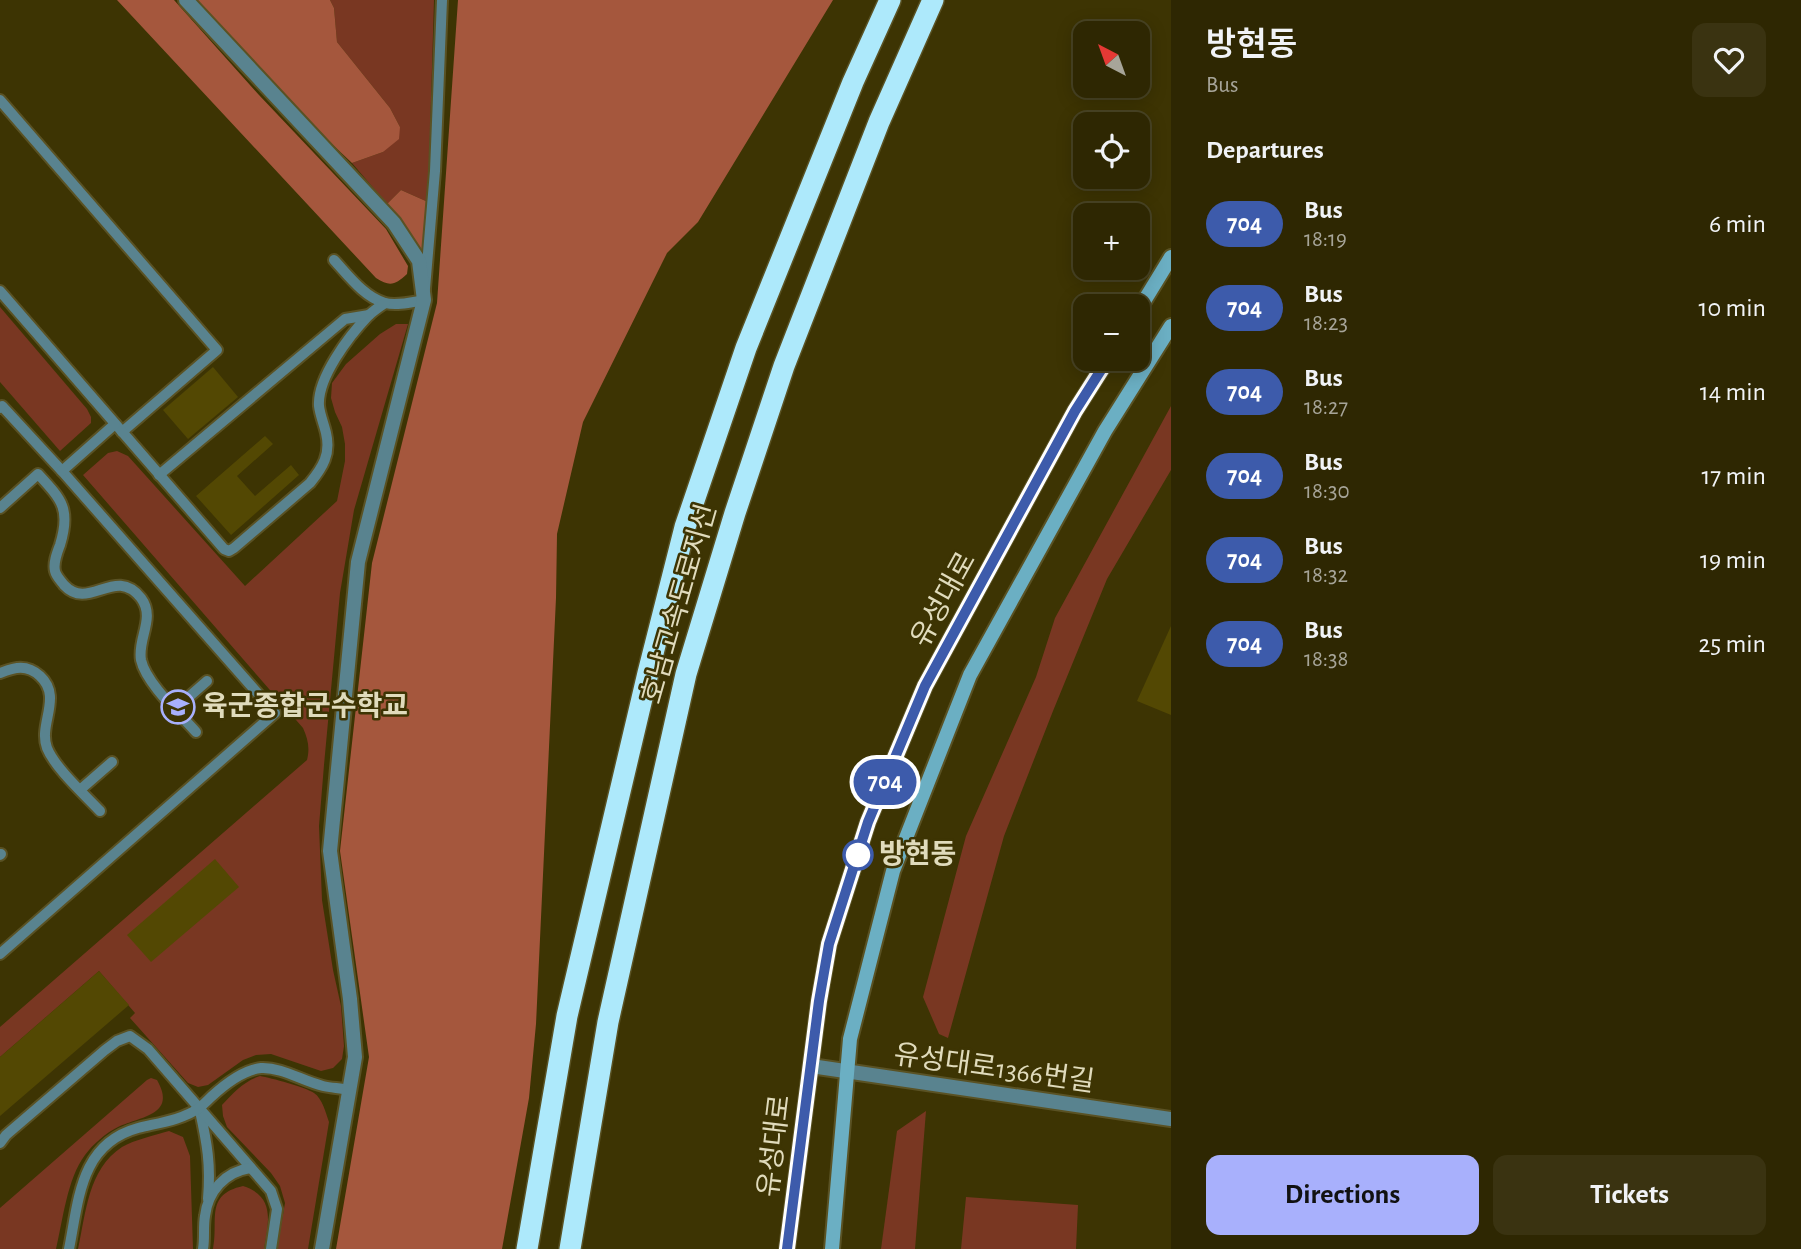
<!DOCTYPE html>
<meta charset="utf-8">
<style>
:root{--surface:#2e2702;--page:#3a3311;--text:#f1f3f6;--muted:#a7a599;--line:#494424;--accent:#a8b0fc}
body{margin:0;font-family:"Alegreya Sans","Noto Sans KR",sans-serif;background:var(--page);color:var(--text);height:100vh;display:flex;flex-direction:column;font-size:26px;white-space:nowrap}
*{box-sizing:border-box;margin:0}
p{font-size:23px;color:var(--muted)}
.icon{flex:none;width:38px;height:38px;fill:none;stroke:currentColor;stroke-width:2;stroke-linecap:round;stroke-linejoin:round}
.map{position:relative;flex:1;overflow:hidden}
.drawer{display:flex;flex-direction:column;background:var(--surface);width:630px}
.drawer>*{flex:none}
.badge{padding:0 14px;border-radius:23px;font-size:24px;line-height:46px}
.needle{width:46px;rotate:319deg}
.fabs{position:absolute;left:1073px;top:21px;display:grid;gap:14px}
.fabs a{display:grid;place-items:center;width:77px;height:77px;border-radius:14px;background:var(--surface);box-shadow:0 4px 18px #0003,0 0 0 2px var(--line);font-size:35px}
.map>.badge{position:absolute;translate:-50% -50%;box-shadow:0 0 0 4px #fff}
h2{padding:0 35px;font-size:26px;line-height:63px}
.round{display:grid;place-items:center;flex:none;width:74px;height:74px;border-radius:14px;background:var(--page)}
.headline{display:flex;align-items:center;justify-content:space-between;height:119px;padding:0 35px}
h1{font-size:33px;font-weight:600;line-height:52px}
.button{display:flex;gap:14px;margin-top:auto;padding:14px 35px}
.button a{flex:1;height:80px;border-radius:14px;background:var(--accent);color:#111;font-size:28px;font-weight:600;line-height:80px;text-align:center}
.button a+a{background:var(--page);color:var(--text)}
ul{padding:0;list-style:none}
li{display:flex;align-items:center;gap:21px;height:84px;padding:0 35px}
li div{flex:1}
li b{display:block;font-size:26px}
li em{font-style:normal}
li .badge{min-width:77px;font-weight:700;text-align:center}
main{display:flex;flex:1;min-height:0}
.map>svg:first-child{display:block}
</style>
<main>
<div class="map">
<svg width="1171" height="1249" viewBox="0 0 1171 1249">
<rect width="100%" height="100%" fill="#3d3403"/>
<g fill="#793722">
<path d="M330 0H434L428 202 401 190 387 204 352 163 383 152 400 127 390 108 337 42 334 8Z"/>
<path d="M0 307 87 409 91 417V423L60 451 0 382Z"/>
<path d="M396 324H408L354 510 340 593 324 765 319 826 322 900 333 970 341 1006 344 1046 342 1059 333 1068 321 1071 271 1054 256 1055 243 1060 208 1085 198 1087 188 1083 130 1018 135 1013 99 971 0 1057V1027L307 760C310 748 308 739 303 728L83 475 108 453 117 451 128 456 245 586 337 501 345 461V444L342 427 335 412 331 398 332 383 346 364 380 334Z"/>
<path d="M1171 406V470L1107 579 1053 711 1004 836 948 1038 939 1034 923 997 966 836 1036 677 1055 618Z"/>
<path d="M260 1076C271 1078 305 1087 314 1093 322 1098 326 1113 329 1122L308 1249H277L285 1203 280 1186 271 1173 227 1127 223 1116 222 1105C233 1093 244 1081 260 1076Z"/>
<path d="M151 1078 157 1080C177 1115 142 1116 118 1127 106 1133 93 1144 85 1155 67 1179 63 1220 56 1249H0V1208L147 1080Z"/>
<path d="M926 1111 915 1249H881L897 1131Z"/>
<path d="M169 1131 183 1137 190 1156 193 1249H78C86 1213 88 1169 122 1147 134 1140 155 1135 169 1131Z"/>
<path d="M243 1186C275 1196 269 1222 264 1249H213C219 1220 204 1195 243 1186Z"/>
<path d="M966 1197 1078 1205 1076 1249H961Z"/>
</g>
<g fill="#a5573d">
<path d="M117 0H174L259 95 386 229 408 266 407 274C395 285 390 287 376 278Z"/>
<path d="M195 0H330L334 8 337 42 390 108 400 127 399 139 383 152 352 163 315 128Z"/>
<path d="M458 0H833L698 222 667 253 583 422 557 534 556 598 536 1024 529 1098 502 1249H336L369 1057 340 851 372 563 437 303Z"/>
<path d="M401 190 428 202 425 257 387 204Z"/>
</g>
<g fill="#534803">
<path d="M213 367 238 397 188 439 163 410Z"/>
<path d="M265 436 273 444 237 476 255 496 291 465 299 475 231 535 196 496Z"/>
<path d="M1171 626V715L1137 701Z"/>
<path d="M215 859 239 887 151 962 127 935Z"/>
<path d="M99 971 129 1005 0 1116V1057Z"/>
</g>
<g fill="none" stroke-linecap="round" stroke-linejoin="round">
<defs>
<g id="lane">
<path d="M0 100 217 350 122 432"/>
<path d="M334 260C348 275 364 297 385 303 398 306 412 302 424 300L435 171 442 0"/>
<path d="M0 291 224 549 229 551 234 548 310 483C323 467 331 454 326 433 324 424 320 415 319 406 317 378 349 336 368 316 373 311 379 307 385 303"/>
<path d="M0 408 2 406 62 471 275 713 0 954"/>
<path d="M62 471 115 424"/>
<path d="M159 475 345 319 369 315"/>
<path d="M0 508 38 474C62 500 71 509 60 545 57 553 53 563 55 571 56 576 61 581 64 585 89 612 115 565 141 598 156 618 137 639 141 660 146 683 180 714 196 732"/>
<path d="M0 673C15 667 27 664 40 676 63 697 38 724 47 748 55 768 85 795 100 811"/>
<path d="M175 709 207 681"/>
<path d="M81 789 112 762"/>
<path d="M0 855 1 854"/>
<path d="M200 1111C207 1143 211 1165 208 1199"/>
<path d="M0 1143 6 1135 105 1050 117 1041 130 1036 148 1049 271 1191 277 1209 271 1249"/>
<path d="M69 1249C79 1199 80 1144 138 1128 158 1123 182 1120 199 1108 203 1105 207 1101 211 1097 224 1085 242 1070 261 1068 282 1067 302 1081 323 1086 331 1088 340 1088 349 1090"/>
<path d="M203 1249C205 1238 203 1227 205 1216 208 1191 225 1172 250 1168"/>
</g>
<g id="street">
<path d="M186 0 394 223 419 261 424 300 358 562 330 851 350 999 355 1057 322 1249"/>
<path d="M811 1066 1171 1119"/>
</g>
<g id="secondary">
<path d="M1138 311 1171 257"/>
<path d="M787 1249 819 1001 829 944 868 822 925 686 1075 411 1108 359"/>
<path d="M832 1249 850 1039 893 871 970 675 1105 431 1171 326"/>
</g>
<g id="highway">
<path d="M527 1249 567 1016 648 673 685 527 746 348 853 82 890 0"/>
<path d="M570 1249 608 1022 686 674 735 513 784 366 879 122 933 0"/>
</g>
</defs>
<use href="#lane" stroke="#5a5224" stroke-width="14"/>
<use href="#street" stroke="#5a5224" stroke-width="18"/>
<use href="#secondary" stroke="#5a5224" stroke-width="18"/>
<use href="#highway" stroke="#5a5224" stroke-width="24"/>
<use href="#lane" stroke="#59838f" stroke-width="10"/>
<use href="#street" stroke="#59838f" stroke-width="14"/>
<use href="#secondary" stroke="#6bafc3" stroke-width="14"/>
<use href="#highway" stroke="#ade9fb" stroke-width="21"/>
</g>
<g fill="none" stroke-linecap="round" stroke-linejoin="round">
<defs>
<path id="line" d="M787 1249 819 1001 829 944 868 822 925 686 1075 411 1108 359"/>
</defs>
<use href="#line" stroke="#fff" stroke-width="16"/>
<use href="#line" stroke="#3d5bab" stroke-width="10"/>
</g>
<defs>
<symbol id="university-ring" viewBox="-11 -11 22 22"><circle r="9.5" fill="#3d3403" stroke="#a8b0fc" stroke-width="1.5"/><path d="M0-5L7-2L0 1L-7-2ZM-4 1L0 2.5L4 1V4Q0 6-4 4Z" fill="#a8b0fc"/></symbol>
</defs>
<g fill-rule="evenodd">
<use href="#university-ring" x="159" y="688" width="38" height="38"/>
</g>
<circle fill="#fff" stroke="#3d5bab" stroke-width="3.5" cx="858" cy="855" r="14"/>
<g text-anchor="middle" dominant-baseline="central" stroke-width="5" stroke-linejoin="round" paint-order="stroke">
<g font-size="28" fill="#e0dbbc" stroke="#3d3403">
<text transform="translate(944 600) rotate(-61)">유성대로</text>
<text transform="translate(680 604) rotate(-74)">호남고속도로지선</text>
<text transform="translate(994 1069) rotate(8)">유성대로1366번길</text>
<text transform="translate(775 1146) rotate(-83)">유성대로</text>
</g>
<g font-size="28" font-weight="bold" fill="#e0dbbc" stroke="#3d3403" text-anchor="start">
<text x="202" y="707">육군종합군수학교</text>
</g>
<g font-size="28" font-weight="bold" fill="#e0dbbc" stroke="#3d3403" text-anchor="start">
<text x="879" y="855">방현동</text>
</g>
</g>
</svg>
<div class="fabs">
<a><svg class="needle" viewBox="-14 -14 28 28"><path d="M0-13l5 13h-10z" fill="#e53935"/><path d="M0 13l5-13h-10z" fill="#a7a599"/></svg></a>
<a><svg class="icon" aria-label="locate" viewBox="0 0 24 24"><circle cx="12" cy="12" r="6"/><path d="M12 2v4M12 18v4M2 12h4M18 12h4"/></svg></a>
<a>+</a>
<a>−</a>
</div>
<b class="badge" style="left:885px;top:782px;background:#3d5bab;color:#fff">704</b>
</div>
<section class="drawer">
<div class="headline"><div><h1>방현동</h1><p>Bus</p></div><a class="round"><svg class="icon" aria-label="heart" viewBox="0 0 24 24"><path d="M12 20l-8-8c-3-5 5-10 8-4 3-6 11-1 8 4z"/></svg></a></div>
<h2>Departures</h2>
<ul>
<li><span class="badge" style="background:#3d5bab;color:#fff">704</span><div><b>Bus</b><p>18:19</p></div><em>6 min</em></li>
<li><span class="badge" style="background:#3d5bab;color:#fff">704</span><div><b>Bus</b><p>18:23</p></div><em>10 min</em></li>
<li><span class="badge" style="background:#3d5bab;color:#fff">704</span><div><b>Bus</b><p>18:27</p></div><em>14 min</em></li>
<li><span class="badge" style="background:#3d5bab;color:#fff">704</span><div><b>Bus</b><p>18:30</p></div><em>17 min</em></li>
<li><span class="badge" style="background:#3d5bab;color:#fff">704</span><div><b>Bus</b><p>18:32</p></div><em>19 min</em></li>
<li><span class="badge" style="background:#3d5bab;color:#fff">704</span><div><b>Bus</b><p>18:38</p></div><em>25 min</em></li>
</ul>
<div class="button"><a>Directions</a><a>Tickets</a></div>
</section>
</main>
